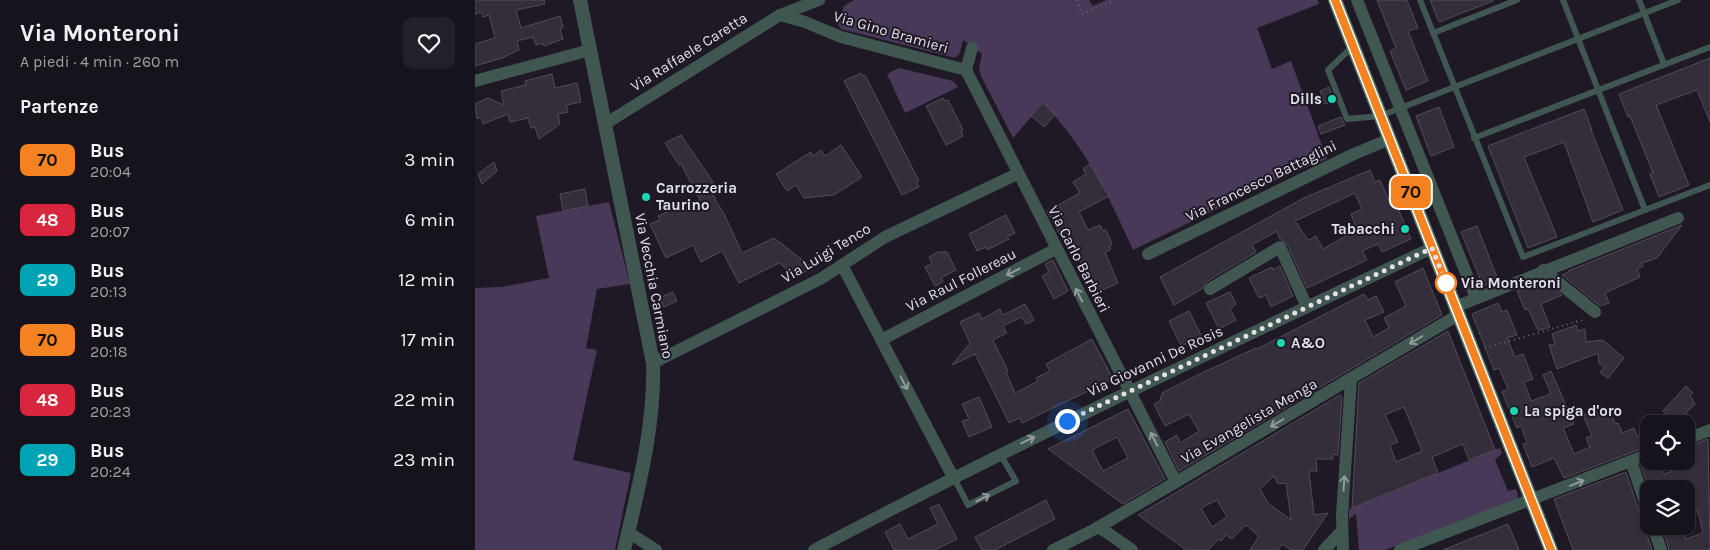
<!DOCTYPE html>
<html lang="it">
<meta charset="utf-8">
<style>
:root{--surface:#17131c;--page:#242029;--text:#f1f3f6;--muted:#9e9ea3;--line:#36323b}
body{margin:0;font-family:Karla,sans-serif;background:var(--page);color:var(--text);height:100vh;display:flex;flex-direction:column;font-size:19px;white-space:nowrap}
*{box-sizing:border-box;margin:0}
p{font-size:16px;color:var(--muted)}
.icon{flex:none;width:28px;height:28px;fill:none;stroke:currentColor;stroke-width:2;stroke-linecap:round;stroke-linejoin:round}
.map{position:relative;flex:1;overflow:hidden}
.panel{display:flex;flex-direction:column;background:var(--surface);width:475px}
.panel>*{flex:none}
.badge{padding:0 10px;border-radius:8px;font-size:18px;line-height:32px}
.tools{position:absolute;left:1165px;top:415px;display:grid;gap:10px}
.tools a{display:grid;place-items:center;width:55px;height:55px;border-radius:10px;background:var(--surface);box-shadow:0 1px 4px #0004,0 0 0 1px var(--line);font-size:25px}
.you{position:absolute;width:25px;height:25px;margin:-12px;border:4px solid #fff;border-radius:50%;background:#1a73e8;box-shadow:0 0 0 8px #1a73e833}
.map>.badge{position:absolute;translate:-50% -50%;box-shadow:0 0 0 2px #fff}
h2{padding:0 20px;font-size:19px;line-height:45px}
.round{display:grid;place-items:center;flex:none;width:52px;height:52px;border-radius:10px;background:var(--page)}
.headline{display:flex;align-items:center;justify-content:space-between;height:85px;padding:0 20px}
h1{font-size:24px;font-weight:700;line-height:38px}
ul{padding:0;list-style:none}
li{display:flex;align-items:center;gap:15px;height:60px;padding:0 20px}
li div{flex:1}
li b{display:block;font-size:19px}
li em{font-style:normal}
li .badge{min-width:55px;font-weight:700;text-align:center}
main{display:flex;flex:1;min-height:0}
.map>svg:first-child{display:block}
</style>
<main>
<section class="panel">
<div class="headline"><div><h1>Via Monteroni</h1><p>A piedi · 4 min · 260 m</p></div><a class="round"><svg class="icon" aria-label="heart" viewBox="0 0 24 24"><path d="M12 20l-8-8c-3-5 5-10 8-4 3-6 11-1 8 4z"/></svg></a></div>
<h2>Partenze</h2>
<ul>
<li><span class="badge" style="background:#f58220;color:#111">70</span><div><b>Bus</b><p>20:04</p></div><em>3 min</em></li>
<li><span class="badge" style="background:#d7263d;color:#fff">48</span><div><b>Bus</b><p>20:07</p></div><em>6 min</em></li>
<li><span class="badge" style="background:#00a3b4;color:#fff">29</span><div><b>Bus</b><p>20:13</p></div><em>12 min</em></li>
<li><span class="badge" style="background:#f58220;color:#111">70</span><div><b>Bus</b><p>20:18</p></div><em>17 min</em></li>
<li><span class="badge" style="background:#d7263d;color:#fff">48</span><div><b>Bus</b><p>20:23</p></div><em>22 min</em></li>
<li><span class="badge" style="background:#00a3b4;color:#fff">29</span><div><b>Bus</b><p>20:24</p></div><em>23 min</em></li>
</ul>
</section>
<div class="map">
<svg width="1235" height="550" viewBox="0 0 1235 550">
<rect width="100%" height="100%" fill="#1f1925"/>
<g fill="#493959">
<path d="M379 0H614L618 6 631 0H843L844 4 782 28 797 69 816 61 852 159 805 178 658 250C633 194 611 148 568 103L538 138 506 76 504 69 507 54 488 40 485 53 480 58 366 29 363 25 369 6Z"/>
<path d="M424 68 478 81 483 87 430 113 412 74Z"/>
<path d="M134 202 155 284 122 289 111 348 122 350 98 460 156 473 140 550H0V288L26 287 74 278 61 216Z"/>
<path d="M1025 448 1027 453 1020 460 1033 491 1041 489 1043 496 1042 499 910 550H884L881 514 874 519V509Z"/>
</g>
<g fill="#342e3b" stroke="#524c59" fill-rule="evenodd">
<path d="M0 0H69L70 4 41 10 46 28 85 16 88 28 85 29 88 39 69 46 68 43 61 45 58 37 42 41 44 50 27 58 0 66V44L20 38 14 15 8 17 6 12 0 14Z"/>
<path d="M902 0H932L943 28 933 31 953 81 931 90 915 51 921 48Z"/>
<path d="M955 0H1018V1L964 22Z"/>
<path d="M1235 58V122L1222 90 1181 105 1214 185 1184 197 1175 174 1178 173 1155 116 1153 117 1144 94Z"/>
<path d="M386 73 388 76 390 75 444 181 442 183 444 187 427 195 369 81Z"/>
<path d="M77 74 80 88 102 83 106 102 91 105 93 112 83 114 85 124 64 139 60 127 56 128 53 118 35 122 33 114 8 124 6 117 2 119 0 104 4 102 13 98 29 105 26 91 51 85 50 81Z"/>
<path d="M854 87 859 101 850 104 845 91Z"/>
<path d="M468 98 470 101 473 100 488 130 486 131 488 136 471 145 451 106Z"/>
<path d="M568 103 580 115 569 127 556 116Z"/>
<path d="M964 107 979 147 956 156 941 116Z"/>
<path d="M1109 109 1117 130H1116L1148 210 1118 222 1089 142 1049 157 1082 237 1053 248 1013 146Z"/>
<path d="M866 117 870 125 846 134 843 126Z"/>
<path d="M206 135 238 182 232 185 250 216 267 253 299 238 338 268 318 278 313 270 304 263 264 283 247 251 226 262 218 245 191 258 175 224 185 220 183 216 204 207 205 211 225 200 206 164 204 165 190 143Z"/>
<path d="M366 145 387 177 359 195 329 198 321 185 312 191 301 174 336 152 338 156 346 150 350 156Z"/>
<path d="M19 162 22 171 7 184 3 174Z"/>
<path d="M615 164 634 196 604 212 613 230 625 225 628 231 631 230 637 244 634 246 636 249 630 252 643 283 623 292 605 261 600 262 572 211 605 193 598 182 611 174 608 169Z"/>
<path d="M895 170 900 182 905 180 913 199 918 197 936 239 907 252 903 244 887 251 892 260 832 288 812 244 805 239 802 231 777 245 781 252 731 282 727 289 699 305 685 277 829 198ZM880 193 887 209 876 214 882 230 848 249 841 236 834 240 831 237 820 221Z"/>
<path d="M110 189 113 206 88 211 85 194Z"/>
<path d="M531 215 540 233 532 237 534 239 512 250 511 247 502 251 494 234Z"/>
<path d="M1207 225 1182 258 1167 263 1168 266 1162 269 1165 277 1130 293 1134 303 1125 306 1087 275 1094 272 1093 271Z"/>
<path d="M1002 226 1023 280 1008 286 986 232Z"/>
<path d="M463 252H472L481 270 466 278 468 282 460 286 450 267 457 263 454 257Z"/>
<path d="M578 260 593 291 579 299 567 276 574 272 570 264Z"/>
<path d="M805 266 818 296 796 307 791 295 784 298 774 278 797 267 798 270Z"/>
<path d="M948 268 967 315 704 471 690 442 702 435 705 443 724 431 714 414 690 426 679 404 686 400 685 397 688 395 687 393 725 374 781 348 782 349 889 294 893 300 901 296 909 312 890 320 898 337 914 328 909 318 931 306 920 282Z"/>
<path d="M1068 281 1087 295 1066 304 1075 327 1063 330 1053 309 1050 310 1042 291Z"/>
<path d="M198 292 202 301 189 307 184 298Z"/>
<path d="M755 292 761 304 755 309 761 320 744 329 731 303Z"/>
<path d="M1023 303 1027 312 1032 310 1042 335 1032 338 1040 357 1048 354 1058 379 1049 382 1056 401 1076 394 1068 375 1076 371 1099 424 1088 428 1099 454 1115 447 1111 438 1117 436 1108 415 1121 410V405L1135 410 1134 417 1138 418 1140 424 1143 423 1147 433 1159 428 1162 436 1174 431V446L1089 478 1079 458 1057 467 1048 444 1052 443 1046 426 1042 428 1027 392 1033 389 1024 368 1019 370 997 314Z"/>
<path d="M550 304 559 320 551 324 547 317 528 326 532 333 518 340 533 371 531 372 540 393 563 381 561 378 575 371 571 364 617 339 638 379 547 423 545 418 534 423 500 354 477 365 495 343 485 322 504 313 507 319 525 309 528 315Z"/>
<path d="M714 311 727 337 706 346 694 321Z"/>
<path d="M1101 325 1103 331 1110 329 1111 342 1128 340 1149 358 1133 378 1125 373 1129 367 1124 363 1123 353 1082 369 1074 345 1080 344 1077 334Z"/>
<path d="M973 331 1020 450 994 460 988 444 983 446 957 457 963 473 877 508 884 383ZM929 407 947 451 921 462 915 445 923 442 910 415Z"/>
<path d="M1211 386 1218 393 1215 396 1220 404 1210 414 1213 416 1205 424H1200L1188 411Z"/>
<path d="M865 395 867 398 863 455 858 454V459H841L842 471H834L839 515 853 513 828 550H817L807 544 803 550H775L784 536 771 525 757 539 751 535 746 541 744 539 733 550H711L663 515ZM799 476 803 484 811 483 816 520 793 503 785 489ZM742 500 752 517 737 527 726 508Z"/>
<path d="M504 397 517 427 494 437 487 421 494 419 487 404Z"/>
<path d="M653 409 690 479 648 504 573 449ZM642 437 653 458 628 471 617 450Z"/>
<path d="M1233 439 1235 550H1194L1187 526 1207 527 1211 539 1228 533 1225 519 1217 499 1211 501V481L1186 489H1174L1166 466 1184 461 1189 474 1208 468 1207 466 1211 465V447Z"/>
<path d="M1151 472 1166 517 1171 522 1170 529 1177 550H1098L1079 499Z"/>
<path d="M571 500 580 519 520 550H507L500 537Z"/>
<path d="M464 504 482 539 460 550H419L410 532 425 524 433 539 463 524 455 508Z"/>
<path d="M1033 524 1044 550H968Z"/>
</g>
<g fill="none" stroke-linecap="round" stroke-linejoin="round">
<g stroke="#6b6771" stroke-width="2" stroke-dasharray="1 4" stroke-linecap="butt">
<path d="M602 0 607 14 639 0"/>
<path d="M1010 348 1111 319"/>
</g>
<g stroke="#405650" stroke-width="6">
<path d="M945 0 1048 257 1235 185"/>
<path d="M1088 0 1170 210"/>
<path d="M1164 0 1189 64"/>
<path d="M958 33 1042 0"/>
<path d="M878 46 853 70 872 119 905 116 1203 0"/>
<path d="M999 138 1235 47"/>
<path d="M479 478 493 505 541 481 525 454"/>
</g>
<g stroke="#405650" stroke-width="12">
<path d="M882 0 1001 298"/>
<path d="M305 15 330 22 366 37 491 70"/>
<path d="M497 48 491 70 701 482"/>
<path d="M0 81 115 50"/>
<path d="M130 124 305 15 344 0"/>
<path d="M673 254 879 154 915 139"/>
<path d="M367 265 478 477"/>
<path d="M1068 270 1120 312"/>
<path d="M735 289 805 247 832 307"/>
<path d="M980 307 1203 218"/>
<path d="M406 340 581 249"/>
<path d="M178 363 347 278 410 237 542 174"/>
<path d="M1211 439 1235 430"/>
<path d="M1156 461 1174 514"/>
<path d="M1178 526 1186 550"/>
<path d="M624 527 657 550"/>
<path d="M153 532 181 550"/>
<path d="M339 550C542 443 749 346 957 248"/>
<path d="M578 550 620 529 701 482 983 315"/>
<path d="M849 550 867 531"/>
<path d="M868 550 867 515 876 380"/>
<path d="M925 550 1174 454"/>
</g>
<path stroke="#405650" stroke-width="14" d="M105 0 178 363C180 426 163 490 149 550"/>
<path stroke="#53776d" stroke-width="14" d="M860 0 1076 550"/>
</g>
<defs><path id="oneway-shaft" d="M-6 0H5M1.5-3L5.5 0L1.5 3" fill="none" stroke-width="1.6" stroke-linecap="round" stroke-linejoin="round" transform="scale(1.25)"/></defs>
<g stroke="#929b9c">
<use href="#oneway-shaft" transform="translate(538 272) rotate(153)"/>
<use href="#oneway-shaft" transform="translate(604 295) rotate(-117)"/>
<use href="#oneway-shaft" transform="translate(941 340) rotate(149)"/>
<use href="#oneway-shaft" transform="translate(429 383) rotate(62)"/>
<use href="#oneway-shaft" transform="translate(802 423) rotate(150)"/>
<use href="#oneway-shaft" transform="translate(679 439) rotate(-117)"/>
<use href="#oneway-shaft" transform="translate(553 440) rotate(-26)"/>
<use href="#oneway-shaft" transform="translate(869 483) rotate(-86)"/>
<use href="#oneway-shaft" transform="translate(1102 483) rotate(-22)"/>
<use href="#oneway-shaft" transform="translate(508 498) rotate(-27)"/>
</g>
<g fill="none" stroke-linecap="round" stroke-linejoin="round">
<defs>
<path id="line" d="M860 0 1076 550"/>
</defs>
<use href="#line" stroke="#fff" stroke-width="11"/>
<use href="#line" stroke="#f58220" stroke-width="8"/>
<path stroke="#e3e0e8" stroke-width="5" stroke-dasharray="0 9" d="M592 421 957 248 971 283"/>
</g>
<g fill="#1cd5b1" stroke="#1f1925" stroke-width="2">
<circle cx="857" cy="99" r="5"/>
<circle cx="171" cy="197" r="5"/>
<circle cx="930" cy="229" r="5"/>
<circle cx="806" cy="343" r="5"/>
<circle cx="1039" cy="411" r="5"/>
</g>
<circle fill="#fff" stroke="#f58220" stroke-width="2.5" cx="971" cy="283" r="10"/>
<g text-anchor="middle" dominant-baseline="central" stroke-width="4" stroke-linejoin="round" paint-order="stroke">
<g font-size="15" fill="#e3e0e8" stroke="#1f1925">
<text transform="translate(416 32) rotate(16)">Via Gino Bramieri</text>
<text transform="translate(214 52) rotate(-32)">Via Raffaele Caretta</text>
<text transform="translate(786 181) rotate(-26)">Via Francesco Battaglini</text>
<text transform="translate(351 253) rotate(-31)">Via Luigi Tenco</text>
<text transform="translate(604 259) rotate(63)">Via Carlo Barbieri</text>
<text transform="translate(486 280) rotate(-27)">Via Raul Follereau</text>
<text transform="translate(179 286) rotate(79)">Via Vecchia Carmiano</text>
<text transform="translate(680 361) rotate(-25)">Via Giovanni De Rosis</text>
<text transform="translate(774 421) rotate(-30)">Via Evangelista Menga</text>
</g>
<g font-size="15" font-weight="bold" fill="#e3e0e8" stroke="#1f1925" text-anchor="start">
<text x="847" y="99" text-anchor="end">Dills</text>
<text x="181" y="188">Carrozzeria<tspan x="181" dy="17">Taurino</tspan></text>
<text x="920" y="229" text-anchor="end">Tabacchi</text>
<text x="816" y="343">A&amp;O</text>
<text x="1049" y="411">La spiga d'oro</text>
</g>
<g font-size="15" font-weight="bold" fill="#e3e0e8" stroke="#1f1925" text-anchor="start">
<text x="986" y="283">Via Monteroni</text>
</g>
</g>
</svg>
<div class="tools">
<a><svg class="icon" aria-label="locate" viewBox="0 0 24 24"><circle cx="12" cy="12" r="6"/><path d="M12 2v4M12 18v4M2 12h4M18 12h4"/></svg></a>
<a><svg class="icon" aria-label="layers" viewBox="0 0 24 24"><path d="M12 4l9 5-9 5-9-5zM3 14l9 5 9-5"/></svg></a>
</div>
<div class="you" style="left:592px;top:421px"></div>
<b class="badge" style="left:936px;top:192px;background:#f58220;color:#111">70</b>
</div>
</main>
